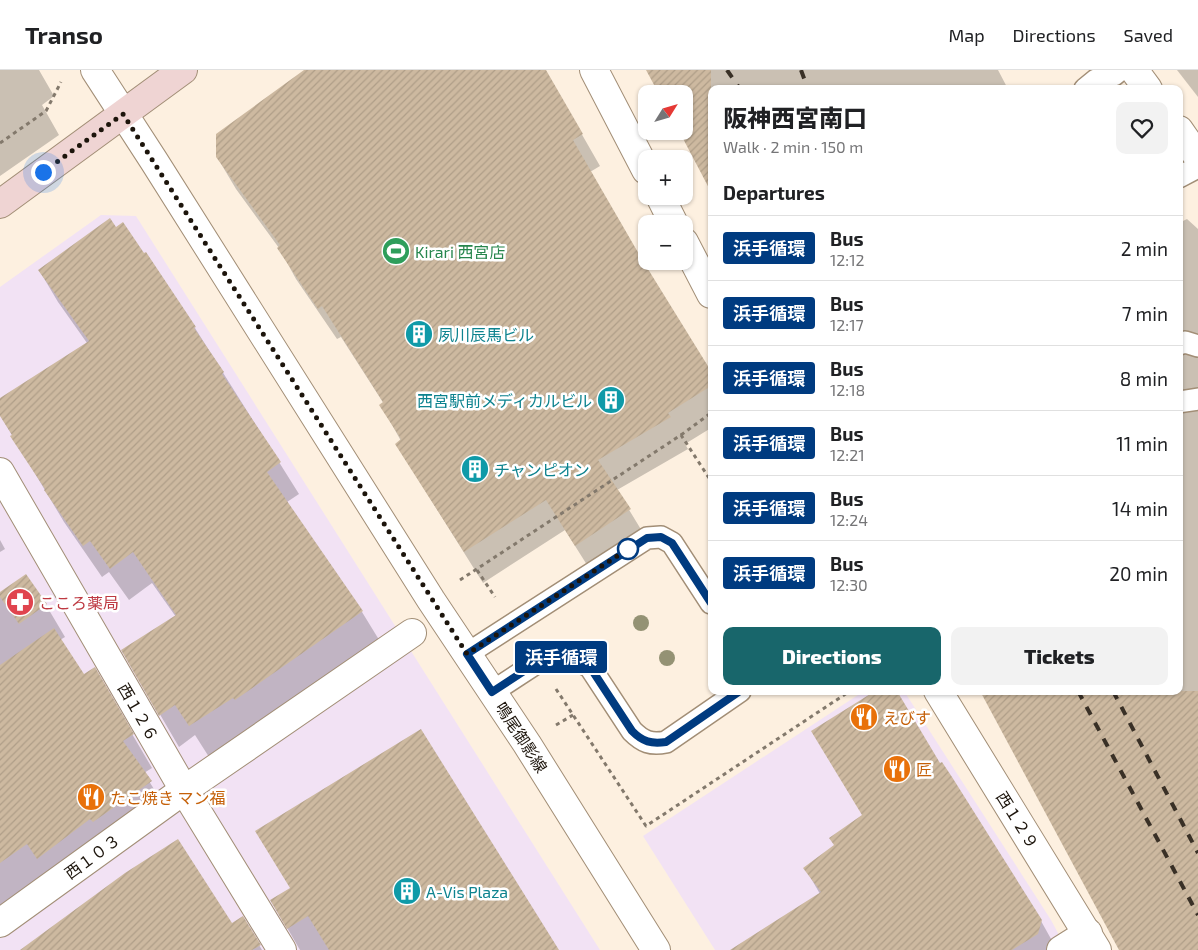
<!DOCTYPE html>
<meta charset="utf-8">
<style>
:root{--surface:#fff;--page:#f2f2f2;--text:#202124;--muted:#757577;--line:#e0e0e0;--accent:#18666b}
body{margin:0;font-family:"Exo 2","Noto Sans JP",sans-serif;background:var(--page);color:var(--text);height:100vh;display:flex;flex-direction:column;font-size:19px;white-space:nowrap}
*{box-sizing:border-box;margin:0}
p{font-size:16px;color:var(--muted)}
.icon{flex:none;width:28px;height:28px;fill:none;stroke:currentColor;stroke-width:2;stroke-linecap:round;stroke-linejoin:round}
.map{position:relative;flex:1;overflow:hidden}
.side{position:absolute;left:708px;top:15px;width:475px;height:610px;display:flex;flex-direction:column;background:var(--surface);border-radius:10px;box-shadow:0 1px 4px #0004}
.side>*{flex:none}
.badge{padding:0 10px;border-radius:4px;font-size:18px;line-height:32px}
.needle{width:32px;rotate:53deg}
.tools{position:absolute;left:638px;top:15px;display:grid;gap:10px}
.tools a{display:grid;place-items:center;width:55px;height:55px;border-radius:10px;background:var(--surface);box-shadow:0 1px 4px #0004;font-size:25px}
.you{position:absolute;width:25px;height:25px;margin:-12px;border:4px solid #fff;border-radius:50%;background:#1a73e8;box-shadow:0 0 0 8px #1a73e833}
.map>.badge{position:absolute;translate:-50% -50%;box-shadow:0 0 0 2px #fff}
h2{padding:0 15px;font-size:19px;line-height:45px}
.round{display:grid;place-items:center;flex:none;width:52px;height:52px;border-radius:10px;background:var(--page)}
.summary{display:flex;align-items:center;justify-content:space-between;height:85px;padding:0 15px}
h1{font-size:24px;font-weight:800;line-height:38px}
.cta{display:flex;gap:10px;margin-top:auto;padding:10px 15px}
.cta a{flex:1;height:58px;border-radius:10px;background:var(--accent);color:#fff;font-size:20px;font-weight:800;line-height:58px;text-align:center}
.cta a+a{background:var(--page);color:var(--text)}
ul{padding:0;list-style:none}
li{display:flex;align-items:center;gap:15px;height:65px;padding:0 15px;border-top:1px solid var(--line)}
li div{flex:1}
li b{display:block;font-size:19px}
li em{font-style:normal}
li .badge{min-width:55px;font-weight:700;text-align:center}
header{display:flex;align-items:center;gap:30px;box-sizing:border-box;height:70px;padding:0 25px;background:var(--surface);border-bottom:1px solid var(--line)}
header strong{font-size:24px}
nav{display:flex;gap:28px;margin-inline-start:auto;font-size:18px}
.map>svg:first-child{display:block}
</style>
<header>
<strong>Transo</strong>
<nav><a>Map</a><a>Directions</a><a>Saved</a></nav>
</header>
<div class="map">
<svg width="1198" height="880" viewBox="0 0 1198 880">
<defs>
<pattern id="building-hatch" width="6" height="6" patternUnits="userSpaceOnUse" patternTransform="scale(1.25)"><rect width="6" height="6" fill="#cdb9a0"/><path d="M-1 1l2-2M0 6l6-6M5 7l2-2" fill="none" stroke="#af9e88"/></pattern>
</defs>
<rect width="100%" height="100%" fill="#fdf0e0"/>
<g fill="#f2e2f4">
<path d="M101 145 136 146 600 880H0V217Z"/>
<path d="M864 621H904L1051 850 1067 880H715L643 766Z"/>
</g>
<g fill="#0003">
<path d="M0 0H39L54 26 42 35 59 65 0 106Z"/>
<path d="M306 0H545L600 96 590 102 642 191 711 304V358L685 374 688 379 617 420 648 471 594 506 565 460 483 513 396 374 401 371 381 335 384 334 341 267 337 269 296 209 279 178 236 119 217 87Z"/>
<path d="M647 0H998L1008 19H711V119L680 61H684V24Z"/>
<path d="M1177 0H1198V27Z"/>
<path d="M1187 149 1198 159V880H1121L1179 621V153Z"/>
<path d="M116 159 144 185 146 183 195 258 299 424 287 432 362 542 381 573 209 687 195 665 179 677 123 581 176 547 152 513 129 530 109 502 102 507 64 452 0 345V330L87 273 58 232 39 200Z"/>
<path d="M0 470 5 479 0 482Z"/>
<path d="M0 523 46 535 65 567 60 570 84 606 94 599 152 698 144 703 170 745 0 839Z"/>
<path d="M940 695 1041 851 1055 876 1054 880H732L820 824 805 798Z"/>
<path d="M291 819 557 880H300L271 830Z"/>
<path d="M243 848 262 880H22L231 855Z"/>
</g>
<g fill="url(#building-hatch)">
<path d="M304 0H546L583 64 573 70 643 191 711 301V316L668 343 671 347 598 390 631 439 575 476 546 430 464 482 395 374 401 369 379 335 383 332 322 236 318 239 277 178 280 175 216 87V64Z"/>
<path d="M646 0H711V122L679 61H684V24H659Z"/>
<path d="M110 148 116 157 123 152 144 183 146 182 196 257 194 258 224 302 222 304 281 392 267 402 363 541 235 630 233 628 189 656 175 635 159 646 121 580 176 545 133 482 110 499 90 471 83 476 44 420 45 419 10 366 12 365 0 346V328L89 271 38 200Z"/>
<path d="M26 504 47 534 19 554 0 527V522Z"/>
<path d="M54 558 84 604 95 597 134 664 123 671 152 711 93 752 90 749 37 789 27 774 0 793V595Z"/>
<path d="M875 621H897L940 693 942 692 952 707 1042 850 1038 864 1012 880H730L821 822 803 798 834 775 829 768 862 745 811 661Z"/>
<path d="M980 621H1198V880H1119Z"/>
<path d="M421 659 559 880H329L308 846 287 859 270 830 290 818 255 761Z"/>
<path d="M178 769 232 853 243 846 261 875 252 880H20L125 803Z"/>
</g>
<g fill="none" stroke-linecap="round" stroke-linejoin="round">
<defs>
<g id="service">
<path d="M1085 19 1096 10 1114 5 1120 0"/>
<path d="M1179 107 1198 97"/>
<path d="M1179 274 1185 272 1198 276"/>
<path d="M1179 332 1198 329"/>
<path d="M467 584 647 468 661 467 672 473 711 533"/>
<path d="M492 622 538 592 552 586 572 587 590 597 632 661C643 672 651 675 666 672L740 621"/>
</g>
<path id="pedestrian" d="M184 720 412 563"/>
<g id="minor">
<path d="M594 0 646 100"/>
<path d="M1134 0 1148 19"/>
<path d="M1179 60 1198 87"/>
<path d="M660 126 674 154"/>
<path d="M684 172 711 224"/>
<path d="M0 402 184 720 282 880"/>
<path d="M938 621 1097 880"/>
<path d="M0 853 184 720"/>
<path d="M1061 880 1088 863"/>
</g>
<path id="tertiary" d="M95 0 154 91 431 530 527 674 656 880"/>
<path id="secondary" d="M0 134 183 0"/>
</defs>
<use href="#service" stroke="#a28e76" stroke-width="24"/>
<use href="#pedestrian" stroke="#a28e76" stroke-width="30"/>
<use href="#minor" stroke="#a28e76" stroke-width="30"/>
<use href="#tertiary" stroke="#a28e76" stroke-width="30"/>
<use href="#secondary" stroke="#a28e76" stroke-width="30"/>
<g stroke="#83796c" stroke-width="3" stroke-dasharray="4 4" stroke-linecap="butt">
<path d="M0 73 46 41 61 12"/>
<path d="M681 365 711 343"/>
<path d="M477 500 495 527"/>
<path d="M460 510 681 365 711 411"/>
<path d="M556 619 646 756 850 621"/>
<path d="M556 655 573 645"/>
</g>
<use href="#service" stroke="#fff" stroke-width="21"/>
<use href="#pedestrian" stroke="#fff" stroke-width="28"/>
<use href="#minor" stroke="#fff" stroke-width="28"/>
<use href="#tertiary" stroke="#fff" stroke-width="28"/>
<use href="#secondary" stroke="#efd4d3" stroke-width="28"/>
<g stroke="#393026" stroke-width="4" stroke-dasharray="9 9" stroke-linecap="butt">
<path d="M727 0 740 19"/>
<path d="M801 0 808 19"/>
<path d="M1078 621 1198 845"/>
<path d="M1113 621 1198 783"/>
</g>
</g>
<g fill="#949274">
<circle cx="641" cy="553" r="8"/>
<circle cx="667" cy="588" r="8"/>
</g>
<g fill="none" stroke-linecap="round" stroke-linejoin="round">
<defs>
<path id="line" d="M711 533 672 473 661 467 647 468 467 584 492 622 538 592 552 586 572 587 590 597 632 661C643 672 651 674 666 672L740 621"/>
</defs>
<use href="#line" stroke="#fff" stroke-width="11"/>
<use href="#line" stroke="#003b80" stroke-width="8"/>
<path stroke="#1c140b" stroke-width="5" stroke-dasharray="0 9" d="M43 102 123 44 467 584 628 479"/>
</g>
<defs>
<symbol id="stadium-disc" viewBox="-11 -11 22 22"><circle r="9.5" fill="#2e9e5b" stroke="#fff"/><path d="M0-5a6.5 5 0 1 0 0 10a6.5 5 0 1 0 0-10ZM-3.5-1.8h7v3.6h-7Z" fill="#fff"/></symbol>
<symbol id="building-disc" viewBox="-11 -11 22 22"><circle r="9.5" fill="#0f9aa8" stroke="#fff"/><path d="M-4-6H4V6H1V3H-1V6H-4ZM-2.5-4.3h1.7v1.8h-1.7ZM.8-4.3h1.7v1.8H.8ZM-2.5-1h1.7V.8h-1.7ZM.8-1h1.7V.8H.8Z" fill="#fff"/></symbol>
<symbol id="pharmacy-disc" viewBox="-11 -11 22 22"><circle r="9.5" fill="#e0444e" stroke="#fff"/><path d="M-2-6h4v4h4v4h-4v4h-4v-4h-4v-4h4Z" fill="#fff"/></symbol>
<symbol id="restaurant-disc" viewBox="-11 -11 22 22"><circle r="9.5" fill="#e8710a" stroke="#fff"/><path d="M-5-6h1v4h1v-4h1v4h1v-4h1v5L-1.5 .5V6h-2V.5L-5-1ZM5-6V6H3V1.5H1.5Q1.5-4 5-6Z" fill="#fff"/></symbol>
</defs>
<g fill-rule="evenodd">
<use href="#stadium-disc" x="380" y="165" width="32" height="32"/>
<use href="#building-disc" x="403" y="248" width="32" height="32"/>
<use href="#building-disc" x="595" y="314" width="32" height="32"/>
<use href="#building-disc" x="459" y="383" width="32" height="32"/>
<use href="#pharmacy-disc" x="4" y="516" width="32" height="32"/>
<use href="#restaurant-disc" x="848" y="631" width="32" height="32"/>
<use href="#restaurant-disc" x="881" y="683" width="32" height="32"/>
<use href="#restaurant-disc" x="75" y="711" width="32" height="32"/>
<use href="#building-disc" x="391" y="805" width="32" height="32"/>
</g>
<circle fill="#fff" stroke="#003b80" stroke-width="2.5" cx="628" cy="479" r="10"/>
<g text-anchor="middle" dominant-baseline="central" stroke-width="5" stroke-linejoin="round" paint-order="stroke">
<g font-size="16" fill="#27864d" stroke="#fff" text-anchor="start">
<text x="415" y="181">Kirari 西宮店</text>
</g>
<g font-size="16" fill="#0d838f" stroke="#fff" text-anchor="start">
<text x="438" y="264">夙川辰馬ビル</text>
<text x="592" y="330" text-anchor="end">西宮駅前メディカルビル</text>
<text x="494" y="399">チャンピオン</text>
<text x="426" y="821">A-Vis Plaza</text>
</g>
<g font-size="16" fill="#be3a42" stroke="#fff" text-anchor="start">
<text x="39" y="532">こころ薬局</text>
</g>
<g font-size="16" fill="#1c140b" stroke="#fff">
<text transform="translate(139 642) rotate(60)">西１２６</text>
<text transform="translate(522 667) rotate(57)">鳴尾御影線</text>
<text transform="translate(1018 750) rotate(58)">西１２９</text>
<text transform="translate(92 786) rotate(-36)">西１０３</text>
</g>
<g font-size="16" fill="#c56008" stroke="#fff" text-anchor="start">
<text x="883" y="647">えびす</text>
<text x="916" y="699">匠</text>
<text x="110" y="727">たこ焼き マン福</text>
</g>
</g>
</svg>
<div class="tools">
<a><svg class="needle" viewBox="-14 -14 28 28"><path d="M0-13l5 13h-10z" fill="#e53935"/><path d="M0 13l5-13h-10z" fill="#757577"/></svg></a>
<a>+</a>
<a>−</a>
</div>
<div class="you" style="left:43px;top:102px"></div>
<b class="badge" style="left:561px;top:587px;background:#003b80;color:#fff">浜手循環</b>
<section class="side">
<div class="summary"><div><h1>阪神西宮南口</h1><p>Walk · 2 min · 150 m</p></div><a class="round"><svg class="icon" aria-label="heart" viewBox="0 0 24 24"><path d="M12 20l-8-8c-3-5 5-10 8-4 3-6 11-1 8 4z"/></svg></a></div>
<h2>Departures</h2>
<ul>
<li><span class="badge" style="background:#003b80;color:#fff">浜手循環</span><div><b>Bus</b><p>12:12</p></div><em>2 min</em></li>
<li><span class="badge" style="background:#003b80;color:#fff">浜手循環</span><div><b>Bus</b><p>12:17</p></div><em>7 min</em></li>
<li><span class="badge" style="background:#003b80;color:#fff">浜手循環</span><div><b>Bus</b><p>12:18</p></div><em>8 min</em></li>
<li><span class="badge" style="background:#003b80;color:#fff">浜手循環</span><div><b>Bus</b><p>12:21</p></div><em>11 min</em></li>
<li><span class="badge" style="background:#003b80;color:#fff">浜手循環</span><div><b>Bus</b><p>12:24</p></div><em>14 min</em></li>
<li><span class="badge" style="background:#003b80;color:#fff">浜手循環</span><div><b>Bus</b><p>12:30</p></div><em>20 min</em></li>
</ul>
<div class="cta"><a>Directions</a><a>Tickets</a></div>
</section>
</div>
